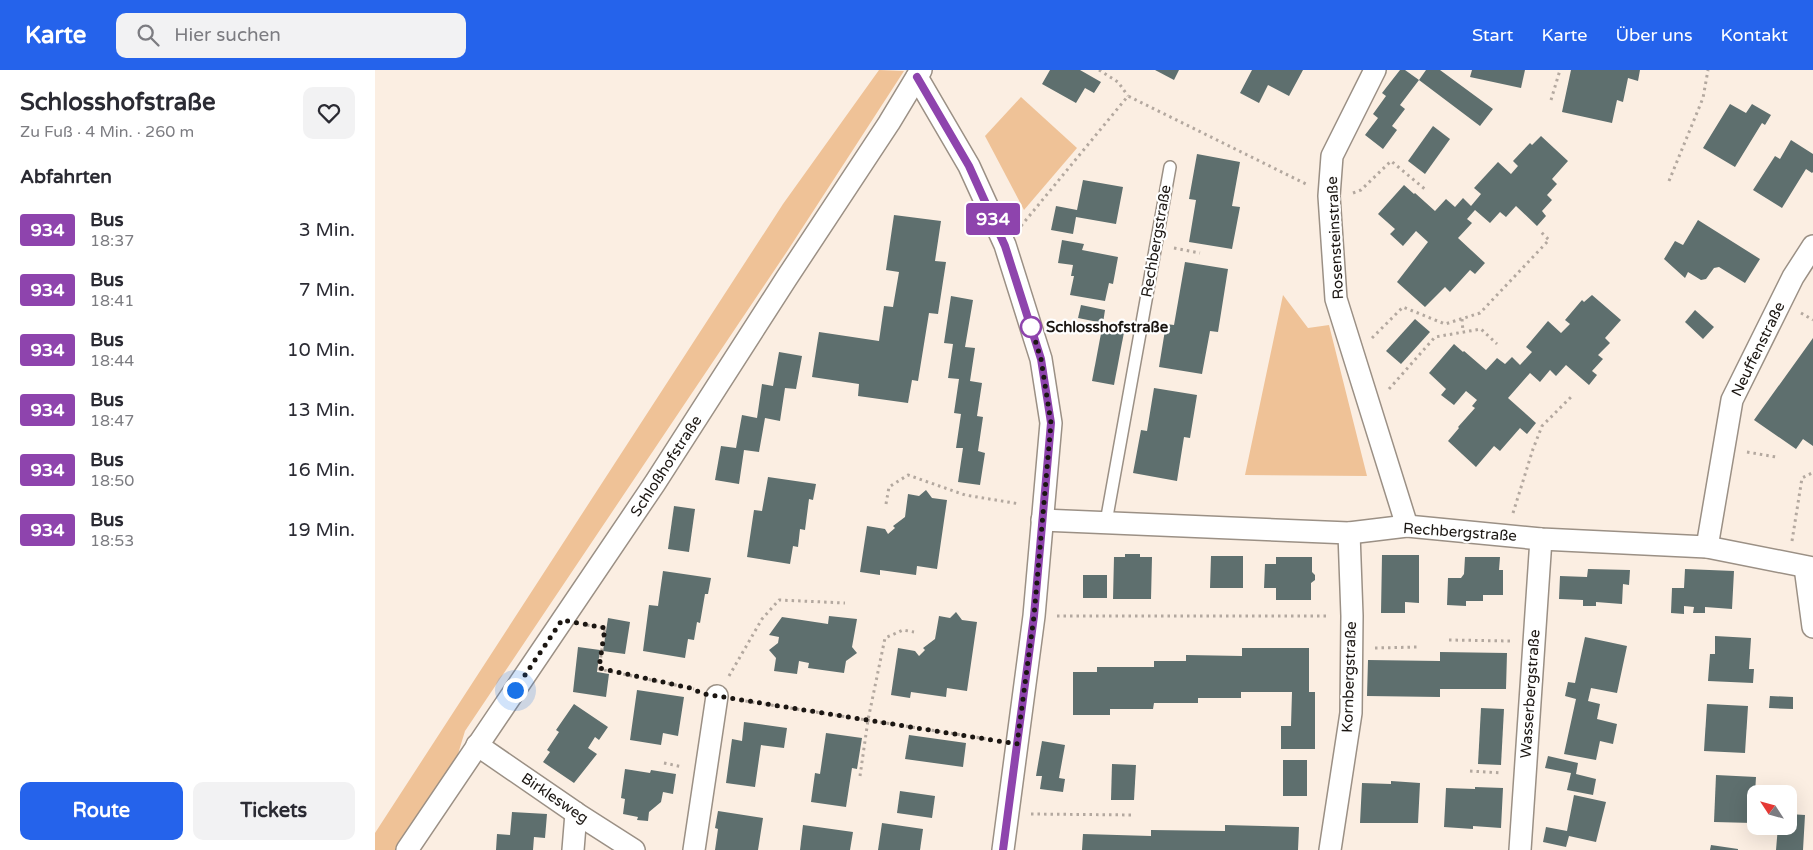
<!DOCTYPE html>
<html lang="de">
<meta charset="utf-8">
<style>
:root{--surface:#fff;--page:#f2f2f3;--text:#2b2b33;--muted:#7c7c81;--accent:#2563eb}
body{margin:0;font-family:"Varela Round",sans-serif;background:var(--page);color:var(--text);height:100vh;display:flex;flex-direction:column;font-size:19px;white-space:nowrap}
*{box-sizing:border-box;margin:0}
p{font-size:16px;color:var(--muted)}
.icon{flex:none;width:28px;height:28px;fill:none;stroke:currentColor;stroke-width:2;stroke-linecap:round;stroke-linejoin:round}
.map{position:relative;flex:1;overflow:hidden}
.details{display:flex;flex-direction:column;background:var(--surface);width:375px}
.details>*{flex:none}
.badge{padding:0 10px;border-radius:4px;font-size:18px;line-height:32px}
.needle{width:32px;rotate:306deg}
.buttons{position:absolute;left:1372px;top:715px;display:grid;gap:10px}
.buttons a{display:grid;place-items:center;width:50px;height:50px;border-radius:10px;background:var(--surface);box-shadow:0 5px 20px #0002;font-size:25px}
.you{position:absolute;width:25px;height:25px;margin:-12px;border:4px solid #fff;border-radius:50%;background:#1a73e8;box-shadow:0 0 0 8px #1a73e833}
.map>.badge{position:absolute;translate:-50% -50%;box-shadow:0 0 0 2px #fff}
h2{padding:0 20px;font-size:19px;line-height:45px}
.round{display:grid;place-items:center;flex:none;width:52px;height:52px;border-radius:10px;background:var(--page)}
.headline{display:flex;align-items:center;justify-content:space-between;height:85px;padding:0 20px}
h1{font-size:24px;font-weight:700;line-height:38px}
.cta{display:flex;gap:10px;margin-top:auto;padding:10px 20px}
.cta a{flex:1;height:58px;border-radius:10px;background:var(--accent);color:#fff;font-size:20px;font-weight:700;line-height:58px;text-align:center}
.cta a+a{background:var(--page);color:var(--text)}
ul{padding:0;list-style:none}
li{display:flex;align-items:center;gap:15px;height:60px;padding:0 20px}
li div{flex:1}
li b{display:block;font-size:19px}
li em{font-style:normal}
li .badge{min-width:55px;font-weight:700;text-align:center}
header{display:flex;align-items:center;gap:30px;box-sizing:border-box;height:70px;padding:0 25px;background:var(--accent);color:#fff}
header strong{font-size:24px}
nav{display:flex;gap:28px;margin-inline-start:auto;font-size:18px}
.search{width:350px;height:45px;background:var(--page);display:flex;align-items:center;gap:12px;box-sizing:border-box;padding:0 18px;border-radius:10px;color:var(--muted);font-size:19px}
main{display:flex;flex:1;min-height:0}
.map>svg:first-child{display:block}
</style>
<header>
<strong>Karte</strong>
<div class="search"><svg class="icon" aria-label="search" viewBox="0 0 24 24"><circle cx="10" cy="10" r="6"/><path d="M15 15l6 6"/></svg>Hier suchen</div>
<nav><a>Start</a><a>Karte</a><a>Über uns</a><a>Kontakt</a></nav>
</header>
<main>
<section class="details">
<div class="headline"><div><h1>Schlosshofstraße</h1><p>Zu Fuß · 4 Min. · 260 m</p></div><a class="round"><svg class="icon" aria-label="heart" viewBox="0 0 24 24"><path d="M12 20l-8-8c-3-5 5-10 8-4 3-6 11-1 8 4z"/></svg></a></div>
<h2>Abfahrten</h2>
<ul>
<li><span class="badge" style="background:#8e44ad;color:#fff">934</span><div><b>Bus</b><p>18:37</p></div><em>3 Min.</em></li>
<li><span class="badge" style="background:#8e44ad;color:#fff">934</span><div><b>Bus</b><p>18:41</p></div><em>7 Min.</em></li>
<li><span class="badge" style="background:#8e44ad;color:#fff">934</span><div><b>Bus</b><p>18:44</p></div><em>10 Min.</em></li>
<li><span class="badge" style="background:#8e44ad;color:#fff">934</span><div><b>Bus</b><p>18:47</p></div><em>13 Min.</em></li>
<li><span class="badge" style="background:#8e44ad;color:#fff">934</span><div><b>Bus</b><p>18:50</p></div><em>16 Min.</em></li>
<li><span class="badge" style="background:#8e44ad;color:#fff">934</span><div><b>Bus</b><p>18:53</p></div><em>19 Min.</em></li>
</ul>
<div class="cta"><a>Route</a><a>Tickets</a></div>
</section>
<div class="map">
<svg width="1438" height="780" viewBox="0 0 1438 780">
<rect width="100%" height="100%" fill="#fbeee2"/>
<g fill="#efc297">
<path d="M504 0 529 1 413 180 90 661 80 694 25 780H0V763L408 134Z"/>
<path d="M646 27 702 78 649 140 610 66Z"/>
<path d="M908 225 933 258 954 255 992 406 870 405Z"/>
</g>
<g fill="#5e6f6e">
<path d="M675 0H705L726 12 719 23 710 18 701 33 667 14Z"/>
<path d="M780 0H804L799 10Z"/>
<path d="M877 0H928L914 26 893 15 884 33 865 23Z"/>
<path d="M1025 0H1030L1044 10 1051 0H1065L1118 39 1105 56 1044 10 1025 35 1030 39 1017 56 1022 60 1008 79 990 65 1003 48 998 44 1011 26 1007 23Z"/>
<path d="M1097 0H1150L1146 18 1095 7Z"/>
<path d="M1196 0H1265L1263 11 1253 8 1248 32 1242 30 1237 53 1187 42Z"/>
<path d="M1355 34 1371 43 1377 34 1396 45 1390 55 1387 53 1360 97 1328 78Z"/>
<path d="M1058 56 1075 69 1050 104 1033 91Z"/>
<path d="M1166 66 1193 91 1177 109 1182 114 1172 125 1177 130 1167 141 1171 146 1162 156 1141 136 1131 147 1125 142 1115 153 1100 140 1092 149 1097 153 1083 168 1110 193 1100 204 1095 200 1075 222 1070 217 1050 237 1022 212 1053 172 1041 161 1028 176 1015 164 1020 159 1003 144 1029 115 1039 124 1040 123 1060 141 1071 129 1080 137 1088 128 1096 136 1106 124 1099 118 1123 92 1136 104 1143 96 1138 91 1155 73 1157 75Z"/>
<path d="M1416 70 1438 84V102L1437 103 1431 99 1407 138 1378 120 1400 86 1405 89Z"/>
<path d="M822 84 865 92 857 136 865 137 857 179 814 172 821 130 814 129Z"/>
<path d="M708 110 748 117 741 154 701 147 698 164 676 160 681 136 702 140Z"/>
<path d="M519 145 566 151 560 191 571 192 563 244 554 243 543 311 537 310 533 333 483 326 484 314 437 307 444 262 504 271 509 236 518 237 524 202 511 200Z"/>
<path d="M1323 150 1385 189 1370 213 1344 197 1339 198 1331 209 1326 210 1313 202 1310 208 1289 189 1300 171 1308 175Z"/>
<path d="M687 170 709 174 707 180 743 187 738 214 734 213 730 231 695 225 699 206H696L698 195 683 193Z"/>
<path d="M810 192 853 199 843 262 835 261 827 304 784 297 791 254 799 255Z"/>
<path d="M1217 225 1246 250 1230 268 1235 273 1223 285 1228 289 1217 301 1222 305 1214 315 1191 295 1181 306 1175 300 1165 312 1155 303 1133 328 1161 353 1152 364 1145 358 1125 381 1119 376 1101 397 1073 371 1084 358 1083 357 1100 338 1097 336 1102 330 1091 321 1079 335 1066 325 1071 319 1054 303 1079 274 1088 282 1089 281 1111 300 1122 288 1130 294 1137 287 1145 295 1157 282 1151 277 1173 251 1186 263 1195 254 1190 250 1207 230 1209 232Z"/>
<path d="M576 226 598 230 590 277 600 278 595 311 607 313 602 346 608 347 603 381 610 383 605 415 583 412 588 378H581L586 344 579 343 584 309 573 308 578 274 569 273Z"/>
<path d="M706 235 730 240 728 253 703 248Z"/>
<path d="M1320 240 1339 257 1328 269 1310 252Z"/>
<path d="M1040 249 1055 262 1026 294 1011 281Z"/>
<path d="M728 253 750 257 739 315 717 311Z"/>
<path d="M1438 268V376L1428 369 1421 379 1379 350Z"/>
<path d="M404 282 427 286 421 319 410 318 405 351 390 348 384 382 369 380 364 414 340 410 346 376 361 378 367 345 382 348 387 314 398 316Z"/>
<path d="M779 318 822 325 815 368 809 367 802 411 758 403 766 360 772 361Z"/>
<path d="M393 407 441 414 438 430 434 429 430 460 425 459 423 477 418 476 415 494 372 487 379 440 387 441Z"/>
<path d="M551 420 557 428 572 430 562 499 542 496 541 505 505 500V505L485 502 492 456 510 459 513 464 520 458 518 456 530 447 533 424 544 426Z"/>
<path d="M299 436 320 439 314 482 293 479Z"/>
<path d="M750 484H765V487H777L776 529H738L739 487H750Z"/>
<path d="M1007 485H1044V533L1030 532V543H1006Z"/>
<path d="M836 486H868V518H835Z"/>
<path d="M901 487H937V502L940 505V510L936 513V530H901V518H889L890 494H901Z"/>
<path d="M1090 487H1125L1124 500H1128V525H1108V531H1091V536L1072 535 1073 508H1086L1089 504Z"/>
<path d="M1213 499 1255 500 1254 515 1248 514 1247 534 1221 532V536H1208V530L1184 529 1185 506 1212 507Z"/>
<path d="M1310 499 1359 501 1357 539 1330 537V543H1318L1319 537 1309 536V544L1296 543 1297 518H1309Z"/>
<path d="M288 501 336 508 333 524H330L325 553 322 552 319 570 313 569 310 588 268 581 274 535 283 536Z"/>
<rect x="708" y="505" width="24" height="23"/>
<path d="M581 542 587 550 602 552 592 621 572 618 571 627 536 622 535 628 516 625 523 578 540 581 544 586 550 580 548 578 560 569 564 546 575 548Z"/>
<path d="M454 546 482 549 477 577 482 583 471 591 469 603 433 598 434 593 424 591 422 604 399 601 401 588 394 580 403 573 404 567 394 565 407 547 453 554Z"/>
<path d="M233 548 255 552 250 584 228 581Z"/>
<path d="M1340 566 1376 568 1374 599H1379L1378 613 1333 611 1335 584H1340Z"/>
<path d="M1210 567 1252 576 1242 623 1216 618 1213 631 1225 634 1222 649 1242 654 1238 674 1225 671 1221 690 1189 684 1201 629 1190 626 1193 612 1200 613Z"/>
<path d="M203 577 225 580 222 602 234 604 231 627 198 622Z"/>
<path d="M867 578H934V622H940V679H906V656H916L917 622H866V628H823V633H779L778 639H735V645H698V602H722V597H779V591H811V585L867 586Z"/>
<path d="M1065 582 1132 583 1131 619H1065V627L992 626 993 590 1065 591Z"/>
<path d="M262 620 309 627 303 666 288 663 286 675 255 670Z"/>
<path d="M1395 626 1418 627V639L1394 638Z"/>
<path d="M199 634 233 657 224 670 220 667 213 678 222 684 199 713 168 692 175 682 172 680 184 662 181 660Z"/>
<path d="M1332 634 1373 636 1370 683 1329 681Z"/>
<path d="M1106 638 1129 639 1126 695 1103 694Z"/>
<path d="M369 652 412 658 409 678 386 675 380 717 351 713 357 669 367 671Z"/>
<path d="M451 663 487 668 482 699 477 698 471 737 436 732 440 703 445 704Z"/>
<path d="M534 665 591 673 588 697 530 689Z"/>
<path d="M667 671 690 675 684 708 690 709 688 722 665 719 667 706H661Z"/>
<path d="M1173 686 1203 693 1201 704 1221 709 1218 725 1192 720 1196 703 1170 698Z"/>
<rect x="908" y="690" width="24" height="36"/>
<path d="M737 694 761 695 759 730H736Z"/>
<path d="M250 699 275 703 276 700 301 704 298 724 288 722 286 732 274 742 273 751 262 750 263 747 248 744 250 729 246 728Z"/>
<path d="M1341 705 1381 707 1378 753 1339 752Z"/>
<path d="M1016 711 1045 713 1043 753H985L987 713 1016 714Z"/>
<path d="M1100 717 1128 718 1126 758 1098 756V759L1069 757 1071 718 1100 719Z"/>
<path d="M525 721 560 726 557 748 522 743Z"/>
<path d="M1199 725 1231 732 1221 772 1194 766 1191 777 1168 772 1171 757 1192 761Z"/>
<path d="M343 741 388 748 383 780H340L343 759 340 758Z"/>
<path d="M137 742 172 744 170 768 159 767 158 780H121L122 764 135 765Z"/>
<path d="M1414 744 1430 745 1428 780H1401L1403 756H1414Z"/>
<path d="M507 753 548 759 545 780H503Z"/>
<path d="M428 755 478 762 475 780H425Z"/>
<path d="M850 755 924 757 923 780H707L708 764 776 766V760L850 761Z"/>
<path d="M1336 775 1363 779V780H1335Z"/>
</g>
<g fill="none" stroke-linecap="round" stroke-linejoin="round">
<defs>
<path id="lane" d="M731 452 795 97"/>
<g id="street">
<path d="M1000 0 957 86 954 126 961 229 1032 456"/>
<path d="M542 7 594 96 630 175 666 289 676 353 659 546 628 780"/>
<path d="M667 450 974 463 1032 456 1166 469 1332 477 1438 498"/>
<path d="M1332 477 1357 330 1418 207 1438 176"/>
<path d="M1430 497 1438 557"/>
<path d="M102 675 201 743 259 780"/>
<path d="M32 780 280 413 411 209 514 53 546 0"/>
<path d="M198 780 201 743"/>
<path d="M319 780 342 626"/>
<path d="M955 780 976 643 977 546 974 463"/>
<path d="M1145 780 1166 469"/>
</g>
</defs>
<use href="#lane" stroke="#9b9085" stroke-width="14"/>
<use href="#street" stroke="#9b9085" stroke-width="24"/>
<g stroke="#b3a89f" stroke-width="3" stroke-dasharray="2.5 4" stroke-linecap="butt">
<path d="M724 0 743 12 753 26"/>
<path d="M1176 30 1185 0"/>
<path d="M1294 111 1328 28 1333 0"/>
<path d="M978 123 986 120 1016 91 1051 120"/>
<path d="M646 156 753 26 931 114"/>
<path d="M799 178 825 183"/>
<path d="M1426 243 1438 250"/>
<path d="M1087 249 1088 262"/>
<path d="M997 268 1028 237 1070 254 1105 243 1174 170 1165 161"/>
<path d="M1014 319 1060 267 1106 259 1122 274"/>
<path d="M1372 382 1401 387"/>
<path d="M511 434 514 417 533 405 590 425 645 434"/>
<path d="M1138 443 1158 379 1167 356 1197 326"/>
<path d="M1417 471 1427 408 1437 403"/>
<path d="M682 546H954"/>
<path d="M212 555 230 558 224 599 319 619"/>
<path d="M1074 570 1136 571"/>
<path d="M1000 578 1044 577"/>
<path d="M354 606 387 549 404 530 470 533"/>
<path d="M364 630 619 670"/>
<path d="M289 693 308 697"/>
<path d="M1095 701 1127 703"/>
<path d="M485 706 493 650 510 568 528 560 539 562"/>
<path d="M656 744 760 745"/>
</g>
<use href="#lane" stroke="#fff" stroke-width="11"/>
<use href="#street" stroke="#fff" stroke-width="21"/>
</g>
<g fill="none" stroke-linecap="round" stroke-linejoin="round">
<defs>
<path id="line" d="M542 7 594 96 630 176 666 289 676 353 659 546 628 780"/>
</defs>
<use href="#line" stroke="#fff" stroke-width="11"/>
<use href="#line" stroke="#8e44ad" stroke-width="8"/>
<path stroke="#1b1612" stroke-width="5" stroke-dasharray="0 9" d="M140 620 187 550 230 558 224 598 315 618 329 624 342 626 642 674 659 546 676 353 666 289 656 257"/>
</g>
<circle fill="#fff" stroke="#8e44ad" stroke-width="2.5" cx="656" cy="257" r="10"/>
<g text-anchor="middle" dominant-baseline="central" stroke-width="4.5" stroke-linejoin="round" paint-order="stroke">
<g font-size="15" fill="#1b1612" stroke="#fff">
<text transform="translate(960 168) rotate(-93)">Rosensteinstraße</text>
<text transform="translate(781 171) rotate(-80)">Rechbergstraße</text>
<text transform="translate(1383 279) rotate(-64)">Neuffenstraße</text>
<text transform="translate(291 396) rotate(-57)">Schloßhofstraße</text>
<text transform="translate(1085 462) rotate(4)">Rechbergstraße</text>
<text transform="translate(974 607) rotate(-88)">Kornbergstraße</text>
<text transform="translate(1155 624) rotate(-86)">Wasserbergstraße</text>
<text transform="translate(180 728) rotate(34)">Birklesweg</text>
</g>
<g font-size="15" font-weight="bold" fill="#1b1612" stroke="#fff" text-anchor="start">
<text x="671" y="257">Schlosshofstraße</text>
</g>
</g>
</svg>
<div class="buttons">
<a><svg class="needle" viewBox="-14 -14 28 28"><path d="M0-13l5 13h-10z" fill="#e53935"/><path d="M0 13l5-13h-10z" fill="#7c7c81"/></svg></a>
</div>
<div class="you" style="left:140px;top:620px"></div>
<b class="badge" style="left:618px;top:149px;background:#8e44ad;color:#fff">934</b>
</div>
</main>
